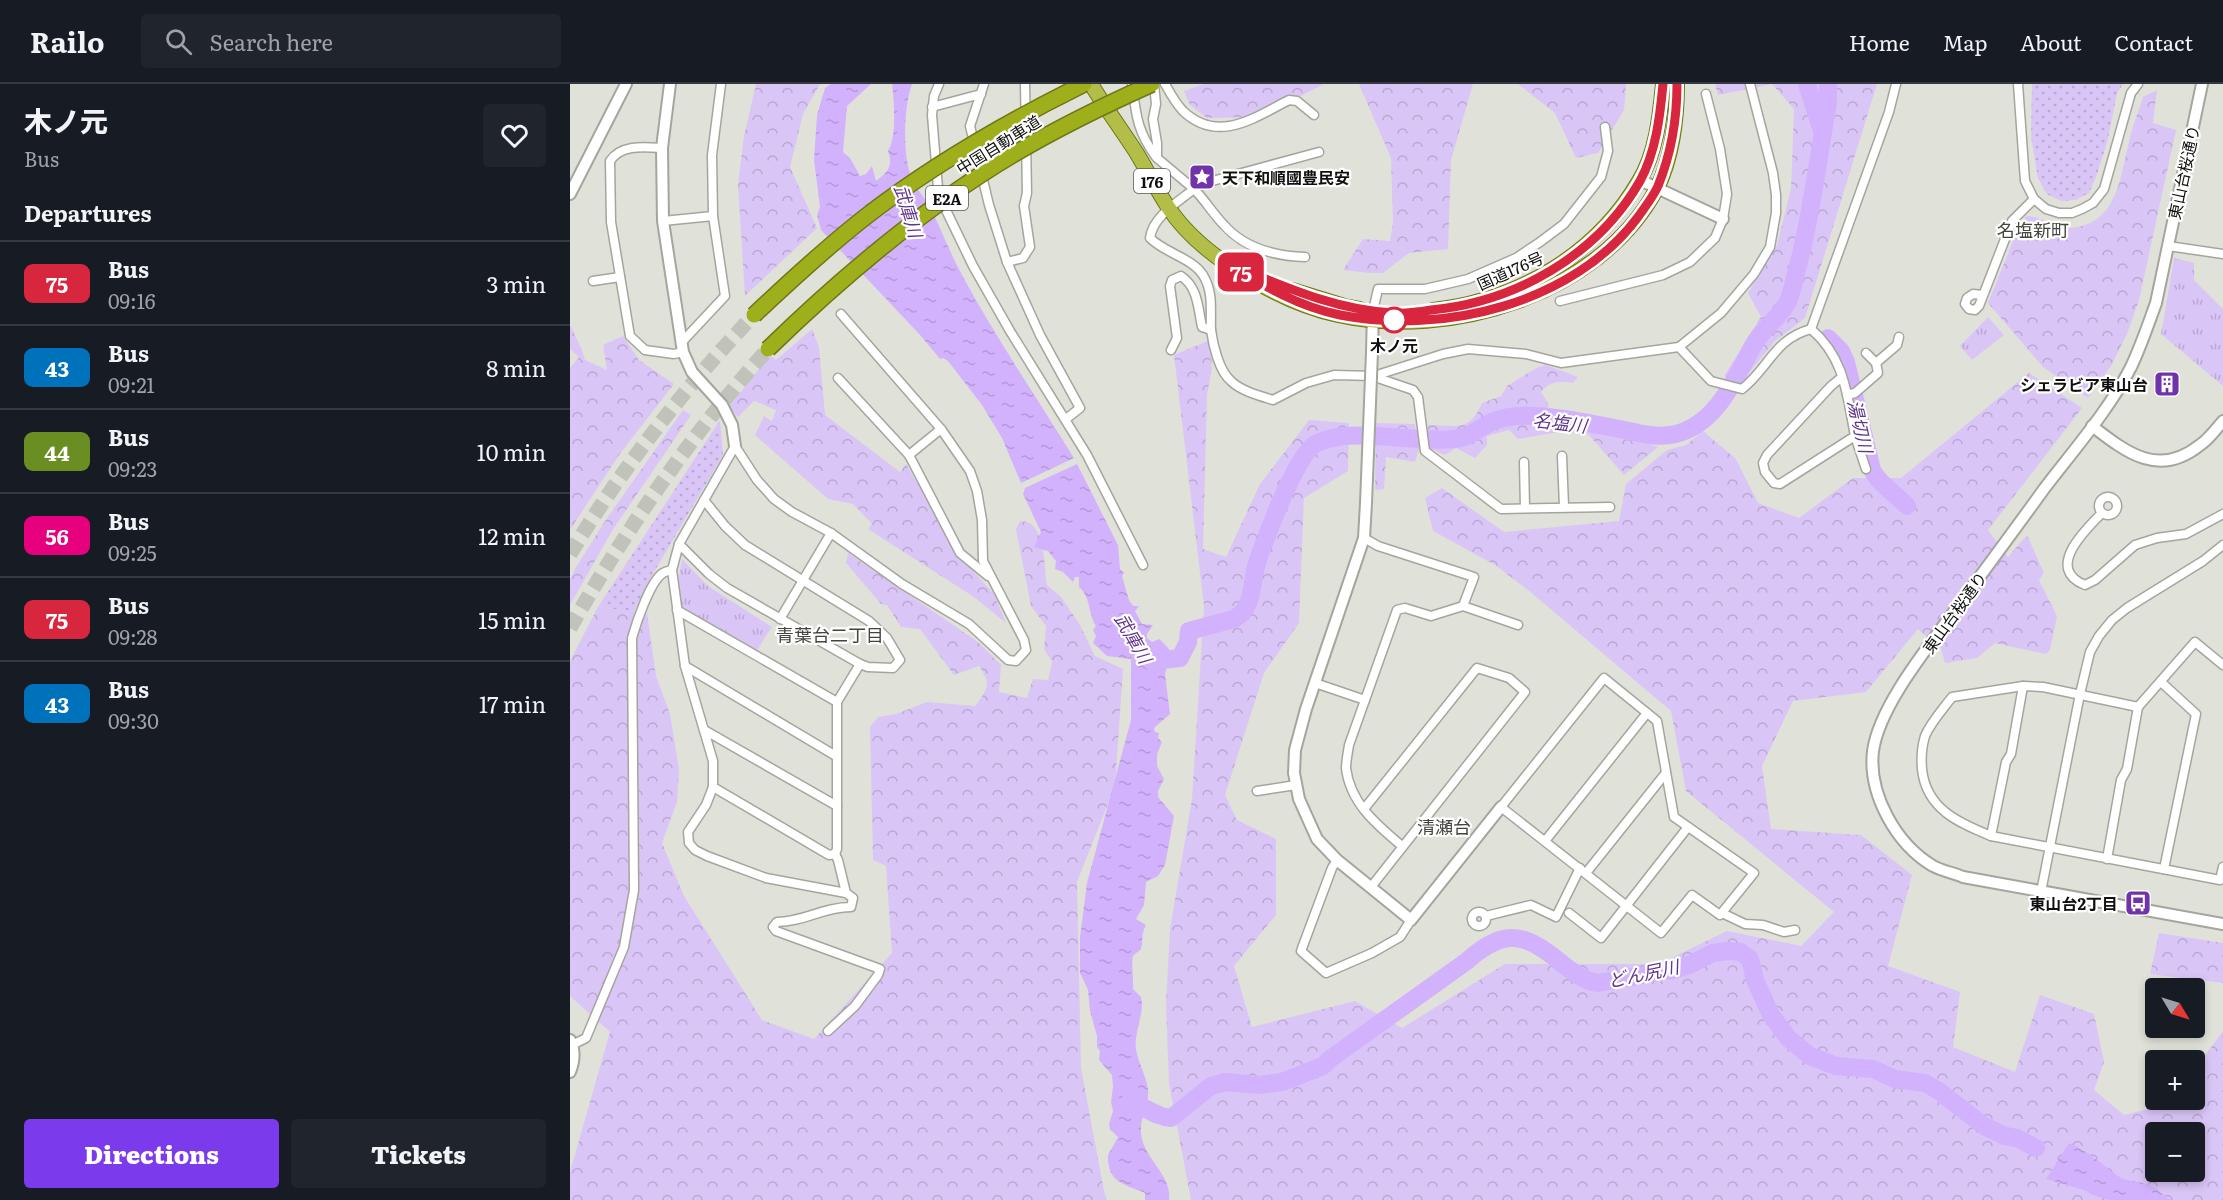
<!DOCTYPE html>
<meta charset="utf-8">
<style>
:root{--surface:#171b24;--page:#20242c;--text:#f1f3f6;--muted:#9ea1a6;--line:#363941;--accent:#7c3aed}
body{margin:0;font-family:Literata,"Noto Sans JP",serif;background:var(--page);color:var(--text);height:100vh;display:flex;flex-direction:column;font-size:22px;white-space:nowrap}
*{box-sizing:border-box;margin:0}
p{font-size:20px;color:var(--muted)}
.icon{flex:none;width:33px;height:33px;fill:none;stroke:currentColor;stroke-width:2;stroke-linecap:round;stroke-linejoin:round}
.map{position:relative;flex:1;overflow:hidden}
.side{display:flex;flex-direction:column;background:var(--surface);width:570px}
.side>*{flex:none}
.badge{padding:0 12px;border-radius:9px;font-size:21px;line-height:39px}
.needle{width:39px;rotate:128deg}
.tools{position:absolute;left:1575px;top:894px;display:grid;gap:12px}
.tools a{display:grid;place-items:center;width:60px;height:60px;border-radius:6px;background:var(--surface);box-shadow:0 3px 9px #0003;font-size:30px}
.map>.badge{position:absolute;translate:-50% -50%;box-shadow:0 0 0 3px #fff}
h2{padding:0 24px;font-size:22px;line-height:54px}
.round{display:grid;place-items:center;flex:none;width:63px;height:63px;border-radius:6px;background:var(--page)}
.head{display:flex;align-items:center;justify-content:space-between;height:102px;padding:0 24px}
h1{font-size:28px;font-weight:800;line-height:45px}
.button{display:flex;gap:12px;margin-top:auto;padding:12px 24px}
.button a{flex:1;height:69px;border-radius:6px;background:var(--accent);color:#fff;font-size:24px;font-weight:800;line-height:69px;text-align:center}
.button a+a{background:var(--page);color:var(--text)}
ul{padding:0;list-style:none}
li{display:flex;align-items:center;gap:18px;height:84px;padding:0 24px;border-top:2px solid var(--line)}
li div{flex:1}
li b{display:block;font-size:22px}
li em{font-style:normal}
li .badge{min-width:66px;font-weight:700;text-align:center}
header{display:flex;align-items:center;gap:36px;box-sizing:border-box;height:84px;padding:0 30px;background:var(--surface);border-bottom:2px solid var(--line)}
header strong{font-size:28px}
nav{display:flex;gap:33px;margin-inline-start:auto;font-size:21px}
.search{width:420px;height:54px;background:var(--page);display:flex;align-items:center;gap:15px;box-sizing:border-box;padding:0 21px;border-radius:6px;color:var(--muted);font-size:22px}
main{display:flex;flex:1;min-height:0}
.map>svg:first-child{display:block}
</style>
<header>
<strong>Railo</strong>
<div class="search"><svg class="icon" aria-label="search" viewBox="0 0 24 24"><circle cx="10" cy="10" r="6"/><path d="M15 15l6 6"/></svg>Search here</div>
<nav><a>Home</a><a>Map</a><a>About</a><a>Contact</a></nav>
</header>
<main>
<section class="side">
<div class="head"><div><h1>木ノ元</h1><p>Bus</p></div><a class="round"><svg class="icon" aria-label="heart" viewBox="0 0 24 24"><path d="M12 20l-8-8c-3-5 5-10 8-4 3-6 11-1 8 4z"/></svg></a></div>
<h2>Departures</h2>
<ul>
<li><span class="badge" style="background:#d7263d;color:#fff">75</span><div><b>Bus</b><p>09:16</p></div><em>3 min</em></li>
<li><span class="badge" style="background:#0072bc;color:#fff">43</span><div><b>Bus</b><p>09:21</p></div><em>8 min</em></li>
<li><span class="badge" style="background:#6b8e23;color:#fff">44</span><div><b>Bus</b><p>09:23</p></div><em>10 min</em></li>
<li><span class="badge" style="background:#e6007e;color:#fff">56</span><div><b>Bus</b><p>09:25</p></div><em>12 min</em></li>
<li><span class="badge" style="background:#d7263d;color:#fff">75</span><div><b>Bus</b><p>09:28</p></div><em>15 min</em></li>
<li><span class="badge" style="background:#0072bc;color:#fff">43</span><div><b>Bus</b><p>09:30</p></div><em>17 min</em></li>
</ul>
<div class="button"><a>Directions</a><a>Tickets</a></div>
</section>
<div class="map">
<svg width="1653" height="1116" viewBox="0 0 1653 1116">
<defs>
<pattern id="grass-dots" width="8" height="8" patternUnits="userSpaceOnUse" patternTransform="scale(1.5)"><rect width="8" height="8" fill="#dac5f7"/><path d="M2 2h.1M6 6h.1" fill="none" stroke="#baa8d3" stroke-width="1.8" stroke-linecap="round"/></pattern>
<pattern id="forest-crowns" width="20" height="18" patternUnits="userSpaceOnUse" patternTransform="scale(1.5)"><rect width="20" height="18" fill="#dac5f7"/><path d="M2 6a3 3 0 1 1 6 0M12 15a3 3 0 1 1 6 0" fill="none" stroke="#baa8d3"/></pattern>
<pattern id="park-tufts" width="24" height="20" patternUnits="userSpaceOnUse" patternTransform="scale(1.5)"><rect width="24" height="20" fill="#dac5f7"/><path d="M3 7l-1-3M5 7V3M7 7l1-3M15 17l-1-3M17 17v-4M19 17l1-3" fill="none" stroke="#baa8d3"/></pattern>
<pattern id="water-ripples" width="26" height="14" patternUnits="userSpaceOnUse" patternTransform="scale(1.5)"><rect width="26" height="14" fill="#d3b2fd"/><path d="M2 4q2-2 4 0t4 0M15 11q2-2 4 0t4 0" fill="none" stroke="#b498d8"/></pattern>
</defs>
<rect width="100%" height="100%" fill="#e0e2d9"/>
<g fill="url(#grass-dots)">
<path d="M1462 0H1553L1547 9 1538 55 1526 93 1519 109 1505 116 1491 117 1477 110 1468 94 1461 53Z"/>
<path d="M150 336 153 371 81 493 64 528 28 523Z"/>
</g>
<g fill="url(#forest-crowns)" fill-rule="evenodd">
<path d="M186 0H250L233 30 220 83 247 144 175 212 168 101 174 52Z"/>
<path d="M634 0H754L690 33 637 34 620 21 614 7Z"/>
<path d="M789 0H903L881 76 878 165 839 169 813 189H799L773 186 793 155 820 157 823 138 821 74Z"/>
<path d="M948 0H1056L1054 26 1028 69 1006 74 985 29Z"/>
<path d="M1145 0H1307L1235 234 1205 257 1173 296 1154 292 1191 233 1178 209 1207 161 1221 105 1224 25 1202 0 1148 11Z"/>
<path d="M1587 6 1583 39 1606 46 1569 216 1557 250 1541 282 1518 314 1473 283 1418 219 1450 140 1457 132C1472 132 1484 145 1501 144 1550 139 1550 90 1560 54 1563 40 1569 27 1573 13Z"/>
<path d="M0 241 12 266 15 276 37 286 33 261 53 252 69 276 104 300 49 371 0 446V284L9 273 0 265Z"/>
<path d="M242 245 249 263 255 331 330 388 336 380 391 474 424 510 436 539 404 513 298 445 302 440 283 420 258 415 185 351 194 332 202 337 206 326 184 317 168 333 159 323 200 271 206 276Z"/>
<path d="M640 256 642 284 637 311 633 465 656 473 690 400 739 336 779 339 778 387 734 414 729 539 694 589 655 711 667 736 706 755V831L664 882 682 943 785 917 832 944 935 880H1089L1157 847 1231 862 1264 828 1116 707 1101 627 958 506 925 481 863 447 855 414 872 404 934 448 1049 437 1056 400 1097 366 1116 361 1133 347 1166 375 1188 419 1229 434 1283 394H1331L1459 289 1512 324 1418 446 1438 473 1457 451 1474 489 1469 496 1487 532 1480 566 1476 570 1425 559 1407 574 1375 579 1371 565 1348 545 1296 608 1223 617 1192 682 1201 745 1291 751 1342 791 1318 882 1390 908 1383 963 1445 988 1470 911 1524 930 1534 978 1524 1006 1554 1031 1598 1020 1602 1016H1624L1625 985 1653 947V1116H621L599 1000 596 920 600 845 622 715 634 522 604 271ZM1586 1048H1624V1088H1586Z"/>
<path d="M976 281 1008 293 1003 299C989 297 980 297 971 308L978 319 980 341C1018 345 1052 351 1088 363L1054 391 1018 350 989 348 948 355 939 346 917 352V361L905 374 886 364 875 371 859 364 858 341C887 341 899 349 912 319L931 312 937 302 968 283Z"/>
<path d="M113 326 121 331 42 447 0 521V495L5 485 35 437Z"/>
<path d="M806 339 845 340 849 365 845 378 816 373 814 405 805 406Z"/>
<path d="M450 437C476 436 474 482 477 501L491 513 510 541 525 572 553 585 545 702 507 798 511 984 534 1107 537 1116H0V1088L40 948 0 912V577L28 523 77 529 86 592 100 630 109 686 107 718 92 759 114 812 192 936 244 955 322 869 316 782 303 776 300 643 308 633 326 630 357 618 405 622C418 604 422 601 409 582L384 591 350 545 331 543 317 521 311 520 276 479 278 469 408 558 431 581 429 608 457 614 463 595 478 596 482 578 474 565 476 542 461 522 446 445Z"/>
<path d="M1589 849 1653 859V899L1580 890Z"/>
</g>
<g fill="url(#park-tufts)">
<path d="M1604 174 1624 179V196L1653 225V302L1591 250Z"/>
<path d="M1418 233 1434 251 1402 276 1390 262Z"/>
<path d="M112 475 138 502 202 543 187 566 112 524 108 497Z"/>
</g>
<g fill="url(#water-ripples)">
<path d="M261 0H301L277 22 273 68 280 74 290 92 296 90 302 82 306 97C319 87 323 82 318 67 327 53 324 16 322 0H342C334 22 333 63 339 86 343 103 356 114 363 129 373 150 381 171 392 191 426 254 467 314 504 374L451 399 432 354 412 321 378 277 373 274 370 275 351 252 251 146 247 131 250 123 244 76 247 31 255 4Z"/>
<path d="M507 380 548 461 550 485 554 489 552 492 559 516 563 522H569L565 527 572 540 583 541 577 550V554L582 558 589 555C595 560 604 569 604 577L597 583 595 590 600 630 584 644 585 648 589 649 588 654 592 658 587 670V682L594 695 588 707V713L604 732 595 781 588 792 576 798 574 821 566 835 576 841C570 853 574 854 571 865 569 868 565 869 563 872 561 876 564 898 563 905L571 913 572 920C572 935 564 950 566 965 568 979 576 991 578 1005 580 1022 567 1037 572 1055 577 1077 602 1092 599 1116H575V1109C553 1100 537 1098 538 1071L548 1053 540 1045 539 1040 543 1027 541 1018 543 1003 542 991 529 976 530 967 527 963V952L520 927 518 906 510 889V853L517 799 561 636V575L537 572 523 559 526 552 523 546 526 542C518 530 521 513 509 503V493H505L503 498 493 488 485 485 486 477 478 467 464 463 471 448 453 410 455 404Z"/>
<path d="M1499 1059C1519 1067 1533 1082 1551 1094 1559 1098 1572 1097 1583 1103 1592 1107 1592 1113 1603 1116H1539L1523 1111 1514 1106 1476 1095Z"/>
</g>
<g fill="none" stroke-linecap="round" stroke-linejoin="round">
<g stroke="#d3b2fd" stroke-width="18">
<path d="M1237 0 1252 47"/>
<path d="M1258 254 1271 267 1276 278 1302 386C1309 400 1325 409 1337 422"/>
<path d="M581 577 610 574 618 558 619 547 664 535C686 522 680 497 688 476 696 453 727 368 747 359 783 342 845 360 884 355 903 353 907 344 922 338 935 332 951 331 965 332 991 333 1019 339 1045 344 1065 348 1085 355 1106 350 1148 339 1165 294 1184 260 1193 244 1209 234 1217 219 1223 208 1224 194 1228 182 1242 129 1248 74 1258 19V0"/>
<path d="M560 1017C575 1022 585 1033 601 1034L641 1002 656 998 689 1001 712 998 753 982 760 975 897 877C937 841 958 851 995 882 1006 890 1014 897 1028 899L1102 886 1119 881 1143 869 1158 867 1171 868 1180 875 1185 896 1201 931 1218 954 1240 972 1266 982 1303 985 1325 995 1355 999 1369 1007 1414 1042 1435 1052 1447 1054 1466 1064"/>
</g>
<g stroke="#c1c2ba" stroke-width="15" stroke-dasharray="15 8" stroke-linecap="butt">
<path d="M0 470C53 383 114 304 184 231"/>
<path d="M0 544C57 444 120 352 198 265"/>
</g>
<defs>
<g id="minor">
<path d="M369 0 364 12 362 31 368 104 375 124 403 182 440 247 517 371 573 481"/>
<path d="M414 0 400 42 419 121 437 178 470 251 510 324 496 335"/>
<path d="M562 0C566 31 567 47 586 73"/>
<path d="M584 0 586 20 583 35 587 59V74L624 105C608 118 583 132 580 154 595 169 622 174 633 191 644 209 640 227 641 246 643 261 649 287 661 297 671 307 690 312 703 316L736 299 764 291 804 292 873 270 898 265 956 270 991 279 1109 263 1151 229 1184 190 1200 163 1206 129V111L1203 89 1180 0"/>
<path d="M595 0C600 9 606 20 613 27 648 60 684 34 719 16L727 17 744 31"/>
<path d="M1448 0 1455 97 1464 115 1476 125 1489 129H1502L1512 125 1523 119 1534 105 1561 9 1568 0"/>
<path d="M362 23 411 10"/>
<path d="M92 64C74 63 51 60 40 77L41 138 60 252 75 266 104 270 113 268"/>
<path d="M93 137 143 132"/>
<path d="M1598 162 1653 170"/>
<path d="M735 173C705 172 675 165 654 141 643 130 635 116 624 105L635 99 749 68"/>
<path d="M437 178 453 174 460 163 454 122 457 109 455 0"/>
<path d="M23 197 50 193"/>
<path d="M1413 211 1403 210 1397 214 1395 220 1399 225 1405 226 1409 222 1442 137 1464 115"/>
<path d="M990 217 1093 191 1120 178 1145 154 1153 135 1157 110 1150 65 1136 10"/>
<path d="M803 227 808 205H855L898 195 946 174 970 158 994 140 1031 93 1038 67 1035 43"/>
<path d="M1241 245C1275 274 1277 311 1285 352L1210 400 1204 399 1195 388 1193 379 1197 371 1261 302 1272 293"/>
<path d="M1241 245 1319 28 1326 0"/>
<path d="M111 259 155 212 143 132 142 71 151 0"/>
<path d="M1109 263 1141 297 1172 305C1199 284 1204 255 1241 245"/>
<path d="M601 266 607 254 600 202 602 196 611 192C628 203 628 224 632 243L641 246"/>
<path d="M1306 279 1327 261 1329 253"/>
<path d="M805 293 843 306 848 313 855 367 931 425 1040 423"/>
<path d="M268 294 339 371 390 469 418 492"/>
<path d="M1277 311 1285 309 1308 289 1306 279 1296 269"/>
<path d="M1285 352 1296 385"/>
<path d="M339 371 371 345"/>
<path d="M992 372 994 423"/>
<path d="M954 378 955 424"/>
<circle cx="1538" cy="422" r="9"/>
<path d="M134 416 155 442 175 461 299 537 317 554 330 576 323 584 298 583 290 580"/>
<path d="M1532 429C1514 447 1475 485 1515 501L1525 496 1565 461 1587 454 1616 450 1653 430"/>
<path d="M794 454 808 462 904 493 893 522 861 532 835 524 827 526 779 661C778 668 776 677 776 684 780 719 807 741 832 762"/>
<path d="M109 460 139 490 157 504 290 580 267 618V765L265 770 259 771 143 703"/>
<path d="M893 522 948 541"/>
<path d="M107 526 267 618"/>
<path d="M210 535 261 449"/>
<path d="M1653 581 1625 558 1568 623 1473 603 1453 602 1382 613C1373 625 1361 638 1355 652 1352 662 1351 674 1352 685 1356 725 1389 739 1421 752L1650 796 1653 783"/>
<path d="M115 582 266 672"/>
<path d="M1034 594 1087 637 1104 733 1184 789 1150 831 1122 811 1091 849 931 723Z"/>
<path d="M1591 598 1626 630 1594 785"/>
<path d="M745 599 795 616"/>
<path d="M136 647 267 722"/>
<path d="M687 707 726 701"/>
<path d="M794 725 907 584 939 594 955 608 801 803"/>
<path d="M1421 752 1436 678 1441 670 1453 602"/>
<path d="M975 757 1077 629"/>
<path d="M265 770 268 776 276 809"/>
<path d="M1537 775 1551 696 1557 685 1568 623"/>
<path d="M767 776 762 784 731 867 756 889 802 869 830 853 841 836"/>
<path d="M1016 789 1095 690"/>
<path d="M1471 808 1510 610 1520 568 1529 552 1542 536 1557 524 1633 477 1653 461"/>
<circle cx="909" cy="835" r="7"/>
<path d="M999 829 1031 854 1118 743"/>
<path d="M1152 829 1175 840 1193 841 1214 848 1225 846"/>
<path d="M916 832 961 821 986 833 1010 784"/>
<path d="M258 947 285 922 308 891 310 885 206 847 203 843 207 838C234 838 253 823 281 823L283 814 276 809 196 794 137 772 125 766 119 759 118 748 136 721 143 703V677L115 582 102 486 109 460 165 362 187 396 204 415 222 428 261 449 332 500 399 540 438 576 446 577 456 566 454 556 413 477 412 436 407 407 400 387 371 345 271 230"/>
<path d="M2 961 16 954 54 863 64 806 62 554C66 540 80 497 93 489 96 487 99 487 102 486"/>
</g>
<g id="tertiary">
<path d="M100 0 92 64 93 137 113 268 122 288 152 321 162 341 165 362"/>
<path d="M1632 0 1586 219C1578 241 1571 262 1561 283 1539 326 1503 367 1474 405 1443 448 1411 491 1380 533 1354 568 1309 624 1303 667 1298 710 1326 760 1363 782 1372 787 1384 789 1393 793L1653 840"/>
<path d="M1070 96 1153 135"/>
<path d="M0 110 56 0"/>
<path d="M802 268 803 227"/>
<path d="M1522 342C1557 369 1589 394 1630 361 1639 355 1646 345 1653 337"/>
<path d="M796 419 794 454 736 625 725 666 724 689 729 715 747 755 767 776 841 836 931 723"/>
<path d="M0 956C5 966 4 978 0 988"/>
</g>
<g id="trunk">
<path d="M521 0C535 23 551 45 566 68 577 86 586 105 598 123 619 155 655 181 688 199 712 213 741 225 768 231 879 256 1029 211 1086 106 1102 76 1107 34 1107 0"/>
<path d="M722 206 774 222 790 225"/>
<path d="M863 226C947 217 1026 171 1069 97 1086 70 1090 32 1093 0"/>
</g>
</defs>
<use href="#minor" stroke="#a4a69d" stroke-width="11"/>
<use href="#tertiary" stroke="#a4a69d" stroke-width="14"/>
<use href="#trunk" stroke="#6d7716" stroke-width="16"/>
<use href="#minor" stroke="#fff" stroke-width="8"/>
<use href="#tertiary" stroke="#fff" stroke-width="10"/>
<use href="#trunk" stroke="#b2be48" stroke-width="14"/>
<defs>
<path id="tertiary-bridge" d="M796 419 802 268"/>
<g id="motorway-bridge">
<path d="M184 231C220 197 256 164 294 134 362 81 437 38 514 0"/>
<path d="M198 265C273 192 353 124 444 70 488 44 535 21 582 0"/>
</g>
</defs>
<use href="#tertiary-bridge" stroke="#a4a69d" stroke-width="14" stroke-linecap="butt"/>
<use href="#motorway-bridge" stroke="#6d7716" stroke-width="18" stroke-linecap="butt"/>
<use href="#tertiary-bridge" stroke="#fff" stroke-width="10"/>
<use href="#motorway-bridge" stroke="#9fae1b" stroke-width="15"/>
</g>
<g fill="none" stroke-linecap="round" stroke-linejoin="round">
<defs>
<path id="line" d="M1093 0C1090 32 1086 68 1070 97 1027 172 945 218 861 226 849 228 836 230 824 229 765 226 713 202 659 180 693 202 730 223 770 231 874 251 1003 220 1068 133 1075 123 1083 113 1088 102 1101 70 1107 35 1107 0"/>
</defs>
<use href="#line" stroke="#fff" stroke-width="14"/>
<use href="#line" stroke="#d7263d" stroke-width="9"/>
</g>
<defs>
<symbol id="sight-square" viewBox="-11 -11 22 22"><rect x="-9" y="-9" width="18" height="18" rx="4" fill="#7133a9" stroke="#fff"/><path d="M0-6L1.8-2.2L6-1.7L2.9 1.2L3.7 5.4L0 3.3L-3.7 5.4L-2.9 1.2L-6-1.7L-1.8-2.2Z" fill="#fff"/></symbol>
<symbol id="building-square" viewBox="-11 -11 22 22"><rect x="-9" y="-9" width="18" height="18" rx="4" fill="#7133a9" stroke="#fff"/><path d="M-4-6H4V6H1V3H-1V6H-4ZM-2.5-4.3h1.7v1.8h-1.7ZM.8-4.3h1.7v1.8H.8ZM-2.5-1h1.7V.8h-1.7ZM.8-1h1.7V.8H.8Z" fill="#fff"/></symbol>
<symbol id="bus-square" viewBox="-11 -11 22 22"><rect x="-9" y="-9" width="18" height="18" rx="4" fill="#7133a9" stroke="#fff"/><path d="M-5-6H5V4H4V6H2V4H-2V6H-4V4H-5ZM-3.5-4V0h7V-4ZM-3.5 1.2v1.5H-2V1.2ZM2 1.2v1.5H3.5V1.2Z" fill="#fff"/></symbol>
</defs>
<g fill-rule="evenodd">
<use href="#sight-square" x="617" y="78" width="30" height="30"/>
<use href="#building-square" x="1582" y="285" width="30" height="30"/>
<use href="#bus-square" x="1553" y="804" width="30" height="30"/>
</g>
<circle fill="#fff" stroke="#d7263d" stroke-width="3" cx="824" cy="236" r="12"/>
<g text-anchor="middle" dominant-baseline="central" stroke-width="4.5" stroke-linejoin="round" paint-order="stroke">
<g fill="#fff" stroke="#575856" stroke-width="1.5">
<rect x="564" y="85" width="36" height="24" rx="4.5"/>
<rect x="356" y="102" width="42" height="24" rx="4.5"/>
</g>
<g font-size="15" font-weight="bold" fill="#0f100d">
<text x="582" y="97">176</text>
<text x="377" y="114">E2A</text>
</g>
<g font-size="16" fill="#0f100d" stroke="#fff">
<text transform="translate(428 60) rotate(-32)">中国自動車道</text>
<text transform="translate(1613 88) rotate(-78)">東山台桜通り</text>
<text transform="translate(940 186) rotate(-24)">国道176号</text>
<text transform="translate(1384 528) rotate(-54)">東山台桜通り</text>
</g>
<g font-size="16" font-weight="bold" fill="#0f100d" stroke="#fff" text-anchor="end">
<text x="652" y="93" text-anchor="start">天下和順國豊民安</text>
<text x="1578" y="300">シェラビア東山台</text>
<text x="1548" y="819">東山台2丁目</text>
</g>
<g font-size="16" font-weight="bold" fill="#0f100d" stroke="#fff">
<text x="824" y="261">木ノ元</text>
</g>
<g font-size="18" font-style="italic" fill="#60348b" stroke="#fff">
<text transform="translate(339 127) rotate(73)">武庫川</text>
<text transform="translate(990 338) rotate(7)">名塩川</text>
<text transform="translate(1291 342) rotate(77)">湯切川</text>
<text transform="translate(564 554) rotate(60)">武庫川</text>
<text transform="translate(1073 889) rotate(-12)">どん尻川</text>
</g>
<g font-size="18" fill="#44453e" stroke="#fff">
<text x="1463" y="145">名塩新町</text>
<text x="260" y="550">青葉台二丁目</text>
<text x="874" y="742">清瀬台</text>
</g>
</g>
</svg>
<div class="tools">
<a><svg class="needle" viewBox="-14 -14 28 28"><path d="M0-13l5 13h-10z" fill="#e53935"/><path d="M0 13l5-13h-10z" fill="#9ea1a6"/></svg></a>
<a>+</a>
<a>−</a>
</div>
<b class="badge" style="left:671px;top:188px;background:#d7263d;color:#fff">75</b>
</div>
</main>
